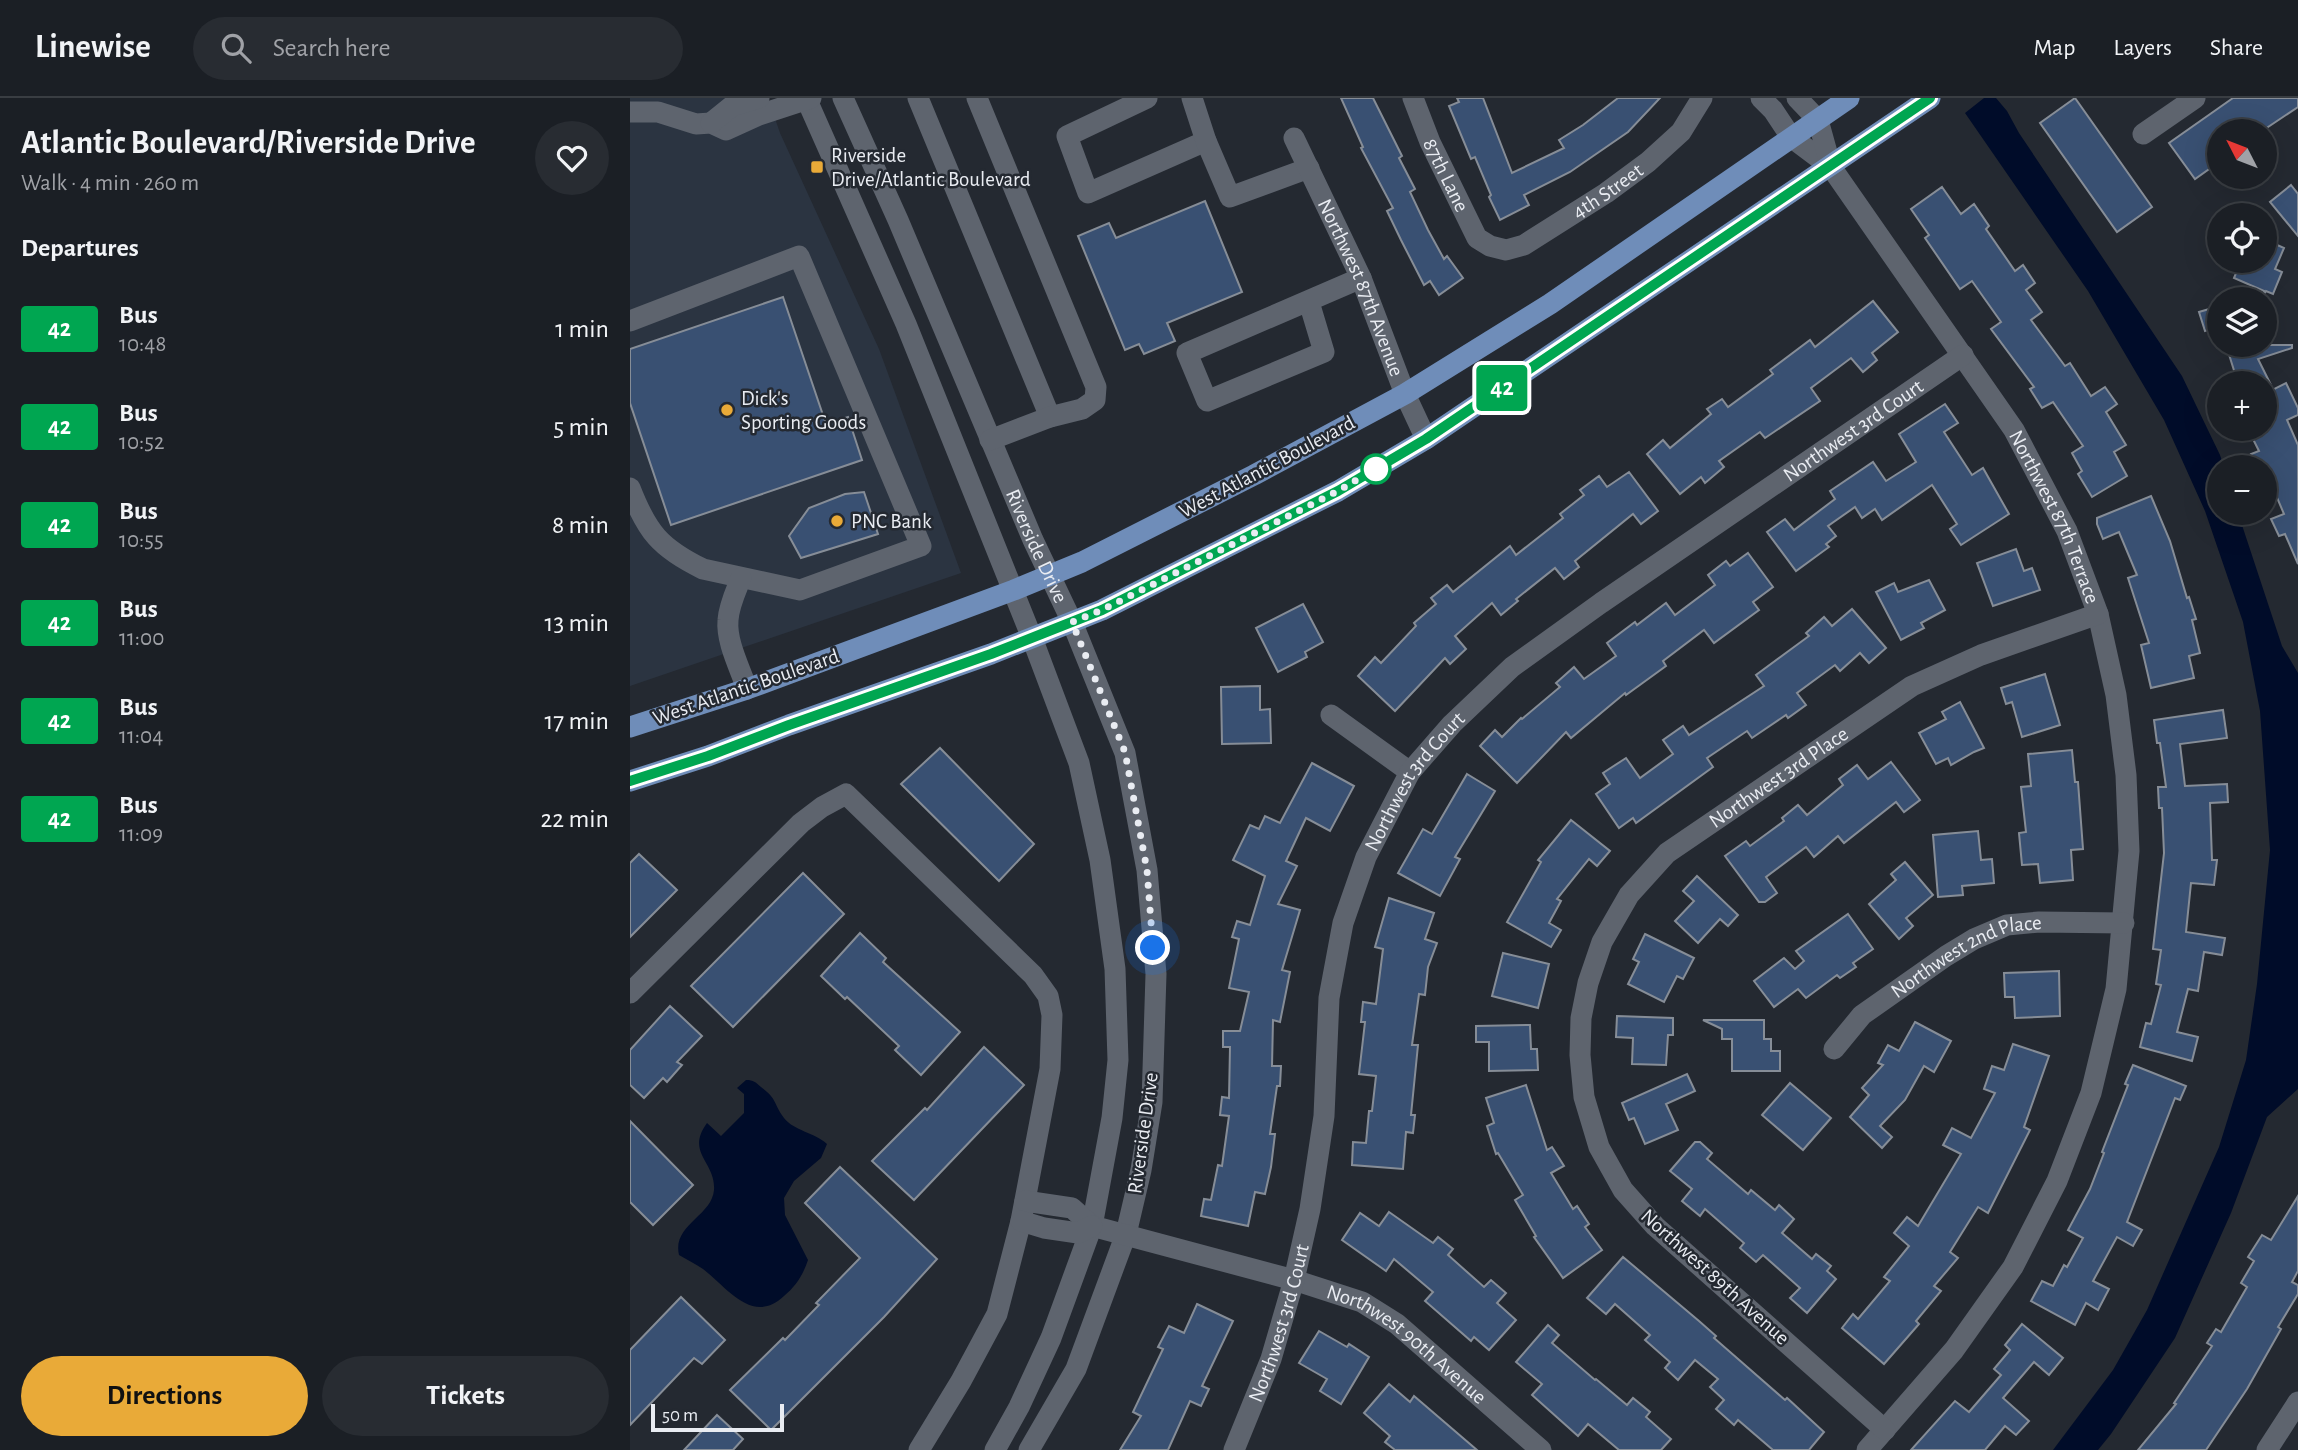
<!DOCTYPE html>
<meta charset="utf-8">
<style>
:root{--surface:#1b1f25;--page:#282c32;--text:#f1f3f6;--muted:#a0a2a7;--line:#393d42;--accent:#e9aa38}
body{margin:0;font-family:"Alegreya Sans",sans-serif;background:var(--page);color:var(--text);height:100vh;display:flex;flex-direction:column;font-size:26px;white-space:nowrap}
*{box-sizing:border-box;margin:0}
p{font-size:23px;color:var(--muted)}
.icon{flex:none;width:38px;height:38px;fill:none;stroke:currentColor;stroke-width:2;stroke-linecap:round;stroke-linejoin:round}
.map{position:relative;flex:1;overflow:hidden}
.drawer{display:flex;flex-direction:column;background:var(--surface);width:630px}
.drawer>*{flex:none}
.badge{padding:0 14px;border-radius:5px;font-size:24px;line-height:46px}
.needle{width:46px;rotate:312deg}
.buttons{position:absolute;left:1577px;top:21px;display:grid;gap:14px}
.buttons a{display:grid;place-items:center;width:70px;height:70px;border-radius:50%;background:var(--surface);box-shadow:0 7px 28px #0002,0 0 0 2px var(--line);font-size:35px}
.scale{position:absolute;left:21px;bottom:18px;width:133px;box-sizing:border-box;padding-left:7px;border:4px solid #e9ecf2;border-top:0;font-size:19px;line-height:24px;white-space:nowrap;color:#e9ecf2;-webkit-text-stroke:5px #242931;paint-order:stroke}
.you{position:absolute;width:35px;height:35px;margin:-18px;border:5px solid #fff;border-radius:50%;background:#1a73e8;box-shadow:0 0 0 10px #1a73e833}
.map>.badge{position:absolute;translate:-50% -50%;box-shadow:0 0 0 4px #fff}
h2{padding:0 21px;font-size:26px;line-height:63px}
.round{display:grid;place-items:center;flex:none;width:74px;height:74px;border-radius:37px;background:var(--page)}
.summary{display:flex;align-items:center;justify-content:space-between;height:119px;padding:0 21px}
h1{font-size:33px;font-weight:700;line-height:52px}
.action{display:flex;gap:14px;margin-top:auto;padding:14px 21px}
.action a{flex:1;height:80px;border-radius:42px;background:var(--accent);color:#111;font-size:28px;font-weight:700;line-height:80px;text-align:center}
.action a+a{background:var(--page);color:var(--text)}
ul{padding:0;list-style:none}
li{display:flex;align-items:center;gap:21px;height:98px;padding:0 21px}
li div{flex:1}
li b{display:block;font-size:26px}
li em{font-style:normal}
li .badge{min-width:77px;font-weight:700;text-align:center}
header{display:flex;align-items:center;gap:42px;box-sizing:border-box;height:98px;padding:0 35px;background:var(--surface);border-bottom:2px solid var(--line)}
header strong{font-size:33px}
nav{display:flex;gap:38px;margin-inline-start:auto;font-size:24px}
.search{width:490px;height:63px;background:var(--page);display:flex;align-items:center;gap:18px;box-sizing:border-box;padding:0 24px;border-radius:38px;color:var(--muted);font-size:26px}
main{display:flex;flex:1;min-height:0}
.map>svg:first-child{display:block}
</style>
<header>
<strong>Linewise</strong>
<div class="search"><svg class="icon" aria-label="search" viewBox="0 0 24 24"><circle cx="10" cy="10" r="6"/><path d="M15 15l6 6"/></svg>Search here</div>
<nav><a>Map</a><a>Layers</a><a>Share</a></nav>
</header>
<main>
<section class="drawer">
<div class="summary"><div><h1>Atlantic Boulevard/Riverside Drive</h1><p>Walk · 4 min · 260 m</p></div><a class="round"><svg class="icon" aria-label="heart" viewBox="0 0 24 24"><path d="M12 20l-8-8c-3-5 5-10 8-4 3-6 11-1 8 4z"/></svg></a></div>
<h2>Departures</h2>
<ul>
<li><span class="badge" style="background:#00a651;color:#fff">42</span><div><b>Bus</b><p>10:48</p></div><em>1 min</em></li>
<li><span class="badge" style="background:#00a651;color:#fff">42</span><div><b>Bus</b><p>10:52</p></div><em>5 min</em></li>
<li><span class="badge" style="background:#00a651;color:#fff">42</span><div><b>Bus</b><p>10:55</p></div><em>8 min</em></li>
<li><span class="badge" style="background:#00a651;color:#fff">42</span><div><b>Bus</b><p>11:00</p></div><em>13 min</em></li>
<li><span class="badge" style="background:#00a651;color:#fff">42</span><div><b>Bus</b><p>11:04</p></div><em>17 min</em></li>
<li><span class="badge" style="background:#00a651;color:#fff">42</span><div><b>Bus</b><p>11:09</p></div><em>22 min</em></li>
</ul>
<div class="action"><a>Directions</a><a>Tickets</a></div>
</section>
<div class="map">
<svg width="1668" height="1352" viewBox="0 0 1668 1352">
<rect width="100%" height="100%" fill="#242931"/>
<path fill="#2b3441" d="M0 0H138L150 35 249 251 331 475 0 588Z"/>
<g fill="#000c29">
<path d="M1354 0H1366L1377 13 1389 35 1552 278 1590 357 1594 369H1589V415H1608L1652 548 1668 575V991L1637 1019 1601 1115 1545 1240 1481 1336 1468 1352H1423L1483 1272 1517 1212 1589 1049 1616 962 1627 886 1640 752 1630 613 1613 524 1575 413 1534 322 1458 193 1335 15Z"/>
<path d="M116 982C124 982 125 984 131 989 148 1002 143 1005 154 1020 164 1033 184 1034 197 1046L191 1060 164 1083 154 1100 155 1117 178 1162C173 1177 166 1188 154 1198 122 1228 97 1189 73 1171 66 1166 57 1162 49 1157 42 1127 82 1118 84 1092 86 1064 55 1055 77 1025L91 1038 114 1015V996L107 990Z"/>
</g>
<g fill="#395072" stroke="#868d97" stroke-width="2">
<path d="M711 0H743L772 58 769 60 785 91 780 94 798 132 814 161 817 158 833 180 809 197 800 183 794 187 771 142 757 113 763 110 731 50 733 49Z"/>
<path d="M827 0H853L882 75 934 50 929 42 953 27 988 0H1030L998 34 940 74 894 97 899 107 870 122 859 99 861 97 845 59 841 61 819 8 829 4Z"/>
<path d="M1445 0 1522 109 1487 134 1410 25Z"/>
<path d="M1603 0H1668V9L1632 33H1589V64L1565 81 1539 45Z"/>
<path d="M1661 87 1668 96V138L1640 104Z"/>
<path d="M1312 89 1331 116 1344 106 1359 128 1356 131 1385 173 1393 167 1405 185 1396 192 1412 214 1401 222 1435 268 1440 265 1461 298 1475 289 1487 306 1476 314 1496 347 1484 354 1497 378 1462 399 1448 376 1452 373 1442 355 1453 348 1423 304 1412 310 1400 291 1404 289 1361 231 1371 224 1342 183 1330 191 1295 140 1299 137 1281 111Z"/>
<path d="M575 103 612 194 537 225 545 243 514 256 509 246 495 252 448 138 479 125 486 140Z"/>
<path d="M1634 141 1654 150 1645 171 1652 174 1643 196 1636 193 1634 196V193L1604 180 1611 163H1634Z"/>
<path d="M153 199 196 326 218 319 232 362 41 427 0 305V251Z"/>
<path d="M1243 203 1268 234 1242 255 1247 262 1233 274 1221 260 1181 290 1190 303 1135 340 1130 334 1089 363 1094 369 1075 385 1071 379 1050 396 1017 356 1033 342 1040 350 1081 316 1077 311 1092 301 1098 309 1143 276 1140 272 1180 242 1185 249Z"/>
<path d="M1589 208V228L1575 233 1569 214Z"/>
<path d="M1596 247H1662V250L1628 261 1640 285H1608Z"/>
<path d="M1656 285 1668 310V317L1657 322 1668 347V466L1655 436 1649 438 1641 421 1654 416 1634 369H1627L1621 356 1629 353 1618 331H1634V296Z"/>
<path d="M1315 306 1328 325 1314 334 1342 377 1353 370 1379 416 1331 447 1320 431 1327 426 1302 387 1252 422 1245 411 1232 420 1225 409 1198 428 1206 438 1196 446 1199 449 1166 473 1137 434 1155 421 1164 432 1205 401 1200 393 1243 364 1256 383 1286 364 1269 336Z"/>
<path d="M999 374 1028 413 1011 426 1003 416 945 463 949 469 934 481 925 470 886 501 888 503 871 517 862 505 825 538 836 551 820 566 815 560 765 613 728 578 745 559 751 565 786 528 784 525 806 506 801 500 817 487 823 494 880 448 886 457 933 420 930 416 954 397 950 392 969 378 977 389Z"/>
<path d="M234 394 248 436 171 460 159 438 179 410 215 396Z"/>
<path d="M1521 398 1540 443 1557 500 1559 499 1566 521 1562 522 1570 555 1559 558 1564 580 1521 590 1511 547 1519 545 1498 480 1507 477 1489 434 1473 441 1467 426V420Z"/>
<path d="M1386 451 1394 473 1402 470 1410 492 1363 508 1347 465Z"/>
<path d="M1118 455 1143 489 1123 504 1129 512 1084 545 1074 532 1033 563 1036 568 996 597 995 595 941 640 936 634 887 685 850 648 865 632 872 639 891 620 892 621 930 589 926 585 944 569 954 581 986 558 977 545 1005 524 1007 527 1036 505 1045 517 1085 487 1078 477 1096 463 1100 468Z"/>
<path d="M1299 482 1315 512 1291 525 1294 530 1271 542 1246 494 1264 485 1268 494Z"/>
<path d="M673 506 693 544 675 554 677 559 648 574 626 530Z"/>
<path d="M1222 511 1256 550 1239 565 1230 555 1210 573 1205 567 1167 595 1176 607 1158 620 1156 617 1122 640 1117 633 1077 660 1083 669 1006 725 1003 720 989 730 966 696 980 686 973 675 996 660 1010 680 1043 656 1033 642 1053 628 1059 637 1134 588 1126 577 1179 538 1176 535 1194 519 1202 528Z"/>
<path d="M1415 576 1430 627 1392 639 1382 604 1376 606 1371 590Z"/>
<path d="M630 588V612L640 611 641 645 592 646 591 589Z"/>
<path d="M1330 604 1354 650 1344 654 1321 667 1318 660 1306 666 1289 635 1316 621 1312 614Z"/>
<path d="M1593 612 1597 640 1550 646 1555 688 1597 686 1598 704 1580 705 1582 762H1587L1584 787 1561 785 1556 834 1595 840 1592 857 1574 854 1568 893 1558 891 1547 934 1568 939 1562 963 1510 949 1516 925 1521 926 1531 887 1526 886 1531 852 1523 851 1534 755 1532 710H1529L1528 689H1536L1530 645H1527L1524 622Z"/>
<path d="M310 650 404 746 369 783 271 686Z"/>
<path d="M1442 652 1445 684H1448L1453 751 1441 752 1443 782 1410 785 1408 766 1392 767 1389 735 1396 734 1391 689 1401 688 1398 656Z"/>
<path d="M1261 664 1290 702 1274 714 1266 704 1214 745 1208 738 1184 759 1176 749 1136 779 1147 795 1135 804H1129L1095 758 1116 743 1120 748 1154 723 1152 720 1168 707 1177 717 1213 687 1209 681 1227 667 1238 681Z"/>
<path d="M682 665 724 688 700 733 676 720 656 763 667 768 648 806 670 812 652 872 660 874 650 924 643 922 642 968H651L650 988H647L640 1036H645L641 1069 635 1096 625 1094 618 1128 571 1118 574 1101 581 1102 588 1067 592 1068 599 1018 590 1017 592 999 599 1000 600 949H593V933H610L619 894 599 890 609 841 602 839 607 823 620 827 635 778 603 762 620 727 629 731 635 718 650 725Z"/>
<path d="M837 676 865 693 825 759 830 761 810 798 768 775 793 731 802 736Z"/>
<path d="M941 722 980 753 967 768 959 761 927 801 931 803 919 825 931 832 921 849 877 824 911 764 908 762Z"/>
<path d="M1348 733 1351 762 1362 761 1364 785 1332 788 1333 797 1308 799 1303 737Z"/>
<path d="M9 756 47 792 0 839V765Z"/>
<path d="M1275 764 1303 797 1276 820 1283 828 1269 841 1239 806 1266 782 1261 776Z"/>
<path d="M173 775 214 816 103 929 61 888Z"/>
<path d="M1067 778 1108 817 1098 828 1090 821 1068 845 1045 823 1064 803 1053 793Z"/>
<path d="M759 800 804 815 795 841 807 845 798 869 795 897 789 896 782 947H788L781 1017H785L783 1035 776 1034 773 1071 722 1067 723 1044 736 1045 739 1013H742L746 978 729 976 735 924H731L733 904 746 906 753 851 745 849Z"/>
<path d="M1218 816 1243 851 1223 865 1226 869 1210 880 1207 877 1176 900 1168 891 1144 909 1124 883 1154 860 1165 871 1174 863 1166 853Z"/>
<path d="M230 835 256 860 253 864 330 934 291 977 265 952 269 948 217 899 215 901 191 878Z"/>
<path d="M1015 836 1064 860 1053 881 1047 878 1034 904 998 886 1009 864 1003 861Z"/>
<path d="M873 855 919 866 908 910 862 898Z"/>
<path d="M1429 873 1430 918 1385 920 1384 899H1375L1374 875Z"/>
<path d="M40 908 72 938 47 964 52 967 37 984 33 980 14 1000 0 987V952Z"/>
<path d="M987 918 1043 920V937H1038L1036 967 1002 966 1003 940 986 939Z"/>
<path d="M1073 922H1134V941H1141V953H1150V973H1102V941H1092V931Z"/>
<path d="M1285 924 1321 943 1304 974 1294 968 1275 1002 1250 1028 1262 1039 1252 1050 1220 1019 1239 997 1232 990 1253 967 1248 965 1258 947 1269 953Z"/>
<path d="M900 927 901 951H907L908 972 859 973V944H846V928Z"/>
<path d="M1383 946 1419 958 1394 1029 1400 1032 1358 1115 1348 1109 1320 1154 1328 1160 1304 1188 1311 1193 1286 1223 1289 1226 1254 1266 1212 1230 1223 1216 1228 1221 1260 1183 1254 1179 1279 1148 1264 1135 1277 1119 1288 1128 1331 1056 1313 1047 1322 1030 1341 1040 1365 995 1354 991 1362 968 1374 972Z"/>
<path d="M354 949 394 987 284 1102 242 1063 295 1010 297 1012Z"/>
<path d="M1503 967 1556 988 1550 1002 1545 1000 1497 1124 1512 1132 1503 1148 1487 1139 1463 1183 1479 1191 1468 1212 1456 1205 1445 1227 1401 1203 1412 1183 1423 1188 1434 1167 1437 1169 1453 1140 1438 1132 1460 1091 1474 1055 1472 1054 1498 987 1495 986Z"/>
<path d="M1057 976 1065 993 1036 1006 1048 1032 1015 1046 1004 1020 999 1022 992 1005Z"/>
<path d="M1160 985 1201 1020 1173 1052 1132 1017Z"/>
<path d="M896 987 917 1052 922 1049 934 1068 921 1075 943 1111 947 1108 959 1126 955 1129 972 1152 933 1180 904 1139 906 1138 885 1102 893 1097 868 1055 866 1056 857 1028 864 1025 856 1000Z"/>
<path d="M0 1023 63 1087 23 1127 0 1104Z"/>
<path d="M1065 1044H1070L1082 1055 1077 1061 1118 1096 1121 1092 1145 1112 1149 1107 1164 1121 1152 1135 1182 1161 1186 1156 1201 1168 1197 1173 1206 1181 1177 1215 1160 1200 1170 1190 1133 1157 1126 1164 1110 1150 1114 1145 1075 1111 1070 1118 1052 1103 1062 1091 1040 1073Z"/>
<path d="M210 1069 307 1161 254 1219 141 1332 100 1292 153 1240 155 1242 189 1207 186 1205 230 1160 175 1105Z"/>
<path d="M1668 1098V1173L1662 1184 1668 1187V1196L1648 1229 1651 1231 1617 1291 1576 1352H1508L1546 1306 1544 1305 1582 1248 1577 1245 1586 1231 1591 1234 1617 1189 1611 1185 1624 1163 1618 1159 1632 1137 1641 1142Z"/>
<path d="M759 1114 803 1145 808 1139 823 1151 818 1157 854 1189 861 1182 876 1195 867 1205 886 1222 859 1252 844 1239 841 1243 795 1203 803 1194 764 1161 756 1173 712 1142 730 1115 749 1128Z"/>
<path d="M993 1159 1069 1223 1086 1238 1084 1240 1155 1302 1157 1300 1194 1334 1179 1352H1143L1108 1322 1104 1327 1086 1311 1094 1302 1080 1289 1088 1281 1065 1262 1048 1282 1035 1270 1040 1264 1015 1242 1020 1237 985 1206 976 1216 957 1200Z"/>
<path d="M51 1199 95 1242 72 1266 64 1260 0 1327V1252Z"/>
<path d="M567 1206 603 1223 572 1288 579 1291 571 1308 560 1303 538 1352H490L511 1318 503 1314 533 1251 528 1249 539 1228 554 1235Z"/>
<path d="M1392 1226 1433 1260 1419 1277 1404 1264 1373 1300 1399 1323 1386 1337 1375 1328 1355 1352H1281L1325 1303 1339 1314 1371 1277 1364 1271 1380 1252 1375 1247Z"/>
<path d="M918 1227 929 1237 922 1245 965 1282 966 1281 997 1307 1003 1300 1020 1314 1016 1319 1041 1341 1031 1352H989L958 1326 948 1338 902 1297 912 1286 886 1264Z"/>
<path d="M689 1233 717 1249 719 1246 739 1259 711 1306 690 1293 697 1281 669 1265Z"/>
<path d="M759 1286 780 1304 784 1298 847 1352H765L755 1344 760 1338 734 1315Z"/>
<path d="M87 1317 113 1341 103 1352H54Z"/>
</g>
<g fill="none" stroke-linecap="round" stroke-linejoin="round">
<g stroke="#5e646e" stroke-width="21">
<path d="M176 0 276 226 402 540 449 665 470 762 485 871 488 962 482 1020 462 1128 421 1240 389 1309 365 1352"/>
<path id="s1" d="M213 0 268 122 403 442 442 524 495 655 517 772 526 876 522 1004 511 1072 496 1136 446 1271 399 1352"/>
<path d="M288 0 420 319"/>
<path d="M347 0 466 289 465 302 452 311 420 319 360 342"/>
<path d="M517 0 437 38 458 95 576 43"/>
<path d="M562 0 576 43 600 99 679 70"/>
<path id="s2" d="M783 0 800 44 847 140 860 148 876 152 894 147 976 95 1018 64 1051 34 1072 0"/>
<path id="s3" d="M1131 0 1143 12 1161 39 1201 69 1384 332 1437 433 1468 516 1486 597 1496 677 1499 753 1486 891 1461 995 1427 1083 1383 1169 1324 1252 1237 1352"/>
<path d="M1167 0 1188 22 1201 69"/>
<path d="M0 14H28L66 26 81 25 96 32 129 17 181 0"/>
<path d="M81 25 102 8 129 0"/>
<path d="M1513 36 1565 0"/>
<path id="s4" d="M664 40 731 180 775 296 796 341"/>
<path d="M679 204 694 254 577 303 557 255 731 180"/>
<path d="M0 223 169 158 291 448 170 492 73 471C30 450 17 434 0 390"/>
<path d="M111 480C106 493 99 507 98 522 96 544 110 570 117 591"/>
<path d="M701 617 780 674"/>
<path d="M0 895 171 725 192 709 216 696 403 877 418 898 422 917 420 971 391 1123 367 1216 331 1283 289 1352"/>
<path id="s5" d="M1204 951 1232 917 1316 858 1344 841 1377 827 1409 824 1494 825"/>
<path id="s6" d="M395 1103 442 1110 462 1128 664 1182 732 1204 767 1226 911 1352"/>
<path d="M391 1123 414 1130 448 1135 462 1128"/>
<path id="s7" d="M1255 1332 1025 1128 993 1092 969 1049 954 999 950 957 951 920 958 885 972 844 999 797 1037 755 1282 588 1351 557 1468 516"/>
<path id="s8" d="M604 1352 641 1261 664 1182 680 1111 694 1018 699 900 713 825 736 759 780 674 822 626 882 569 971 505 1333 257"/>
<path d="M1637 1352 1668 1304"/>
</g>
<g stroke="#6f8db9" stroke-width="21">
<path d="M0 629 117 591 384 492 452 464 624 377 775 296 920 206 1219 0"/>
<path d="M0 683 78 658 159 627 361 556 472 512 708 393 796 341 1300 0"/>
</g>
</g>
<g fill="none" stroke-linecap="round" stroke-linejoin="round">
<defs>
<path id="line" d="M0 683 78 658 159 627 361 556 472 512 708 393 796 341 1300 0"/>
</defs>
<use href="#line" stroke="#fff" stroke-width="16"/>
<use href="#line" stroke="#00a651" stroke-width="10"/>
<path stroke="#e9ecf2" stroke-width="7" stroke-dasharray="0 12.6" d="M523 850 517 772 495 654 442 524 472 512 708 393 752 367 746 371"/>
</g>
<g fill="#e9aa38" stroke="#242931" stroke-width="2.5">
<rect x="180" y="62" width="14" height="14" rx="3.5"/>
<circle cx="97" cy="312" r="7"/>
<circle cx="207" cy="423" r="7"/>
</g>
<circle fill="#fff" stroke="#00a651" stroke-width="3.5" cx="746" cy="371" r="14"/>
<g text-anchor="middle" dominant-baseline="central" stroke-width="5" stroke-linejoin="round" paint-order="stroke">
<g font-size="21" fill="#e9ecf2" stroke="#242931" text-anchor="start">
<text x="201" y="57">Riverside<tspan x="201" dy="24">Drive/Atlantic Boulevard</tspan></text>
<text x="111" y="300">Dick's<tspan x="111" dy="24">Sporting Goods</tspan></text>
<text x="221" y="423">PNC Bank</text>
</g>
<g font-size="21" fill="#e9ecf2" stroke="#242931">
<text stroke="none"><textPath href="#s2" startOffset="84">87th Lane</textPath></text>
<text stroke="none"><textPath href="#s2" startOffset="304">4th Street</textPath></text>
<text stroke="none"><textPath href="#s4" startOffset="164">Northwest 87th Avenue</textPath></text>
<text stroke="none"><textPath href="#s8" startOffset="1269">Northwest 3rd Court</textPath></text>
<text transform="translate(637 369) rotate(-28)">West Atlantic Boulevard</text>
<text stroke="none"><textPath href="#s3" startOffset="516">Northwest 87th Terrace</textPath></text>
<text stroke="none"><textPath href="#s1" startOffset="488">Riverside Drive</textPath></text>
<text transform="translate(116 589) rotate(-19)">West Atlantic Boulevard</text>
<text stroke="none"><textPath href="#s7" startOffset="861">Northwest 3rd Place</textPath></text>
<text stroke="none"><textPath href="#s8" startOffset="702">Northwest 3rd Court</textPath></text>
<text stroke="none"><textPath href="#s5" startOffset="166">Northwest 2nd Place</textPath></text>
<text transform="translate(513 1035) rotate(-82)">Riverside Drive</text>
<text transform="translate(1085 1179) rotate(42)">Northwest 89th Avenue</text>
<text stroke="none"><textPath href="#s8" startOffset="135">Northwest 3rd Court</textPath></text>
<text stroke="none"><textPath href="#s6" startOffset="415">Northwest 90th Avenue</textPath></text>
</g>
</g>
</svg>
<div class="buttons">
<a><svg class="needle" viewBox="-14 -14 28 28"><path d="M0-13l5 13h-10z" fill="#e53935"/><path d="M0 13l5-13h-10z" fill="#a0a2a7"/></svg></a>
<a><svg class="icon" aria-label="locate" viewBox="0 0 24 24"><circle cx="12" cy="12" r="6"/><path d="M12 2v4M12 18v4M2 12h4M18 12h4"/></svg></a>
<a><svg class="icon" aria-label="layers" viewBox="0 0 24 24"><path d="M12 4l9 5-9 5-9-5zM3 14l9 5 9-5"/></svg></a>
<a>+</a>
<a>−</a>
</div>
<div class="scale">50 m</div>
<div class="you" style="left:523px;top:850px"></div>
<b class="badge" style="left:872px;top:290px;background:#00a651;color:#fff">42</b>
</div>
</main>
